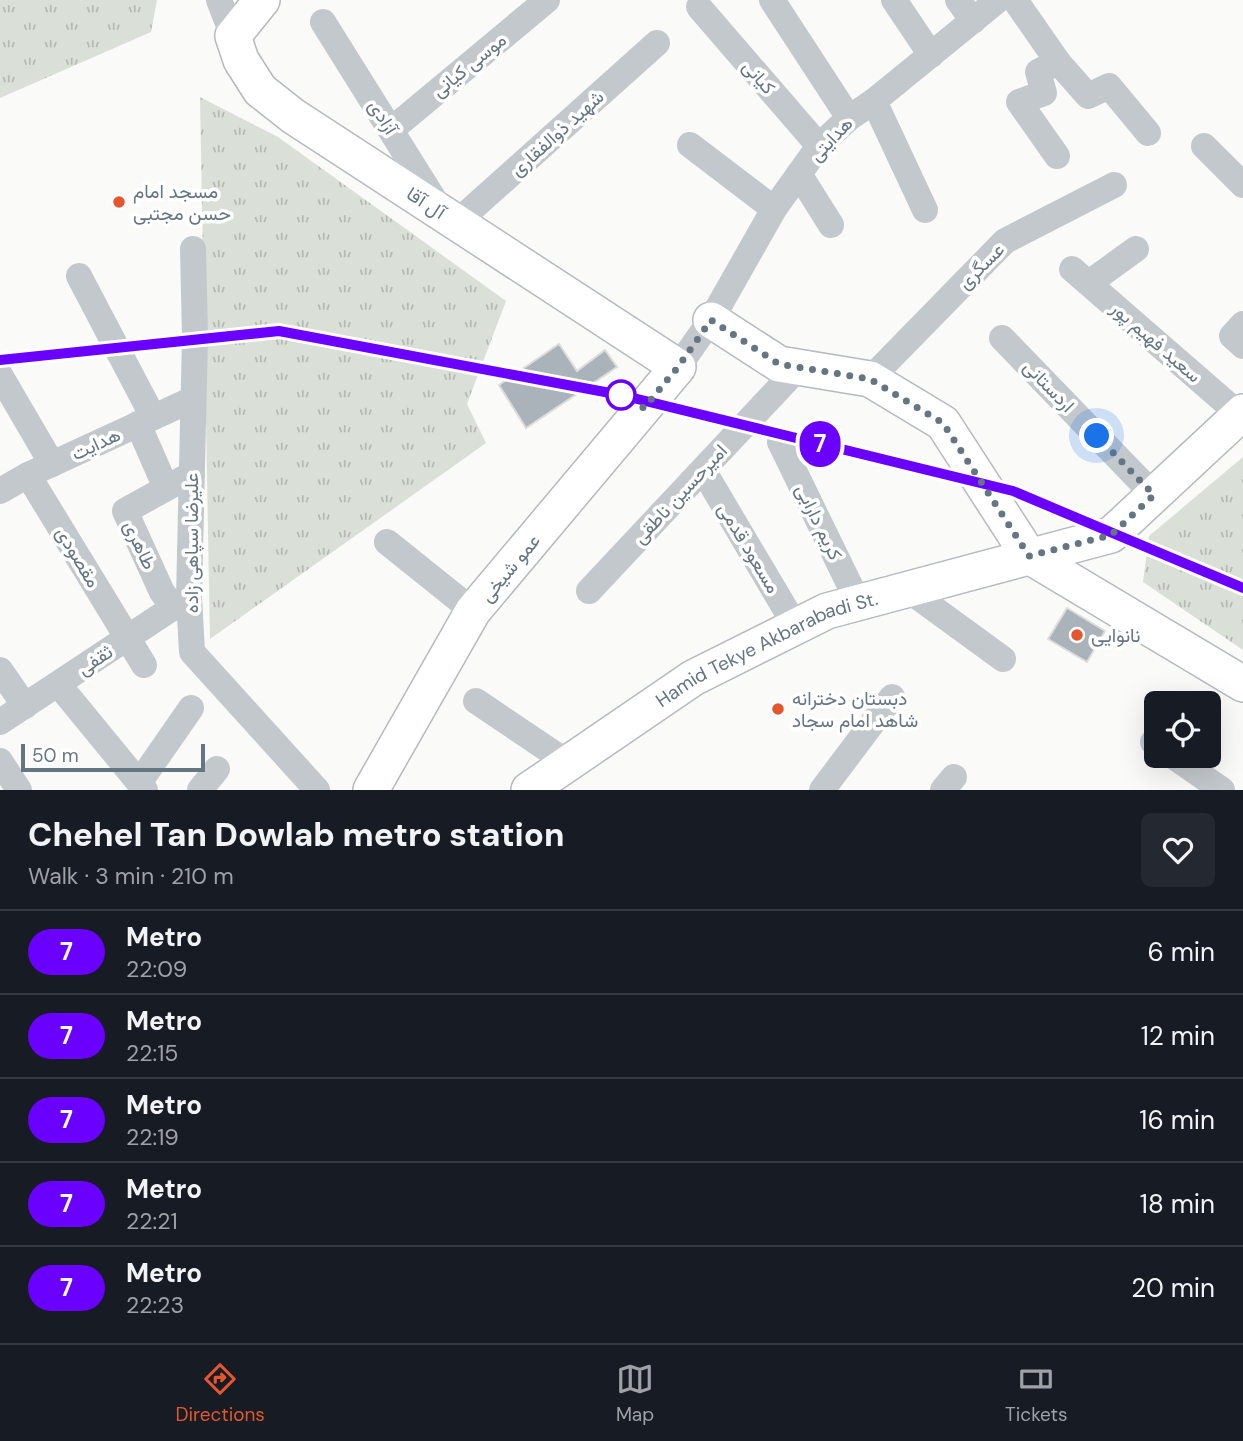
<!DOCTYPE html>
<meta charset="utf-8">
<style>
:root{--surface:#171b24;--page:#242831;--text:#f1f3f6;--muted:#9ea1a6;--line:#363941;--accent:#e4572e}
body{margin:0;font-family:"DM Sans",Vazirmatn,sans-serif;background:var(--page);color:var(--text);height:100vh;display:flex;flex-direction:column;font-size:26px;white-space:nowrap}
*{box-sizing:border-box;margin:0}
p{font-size:23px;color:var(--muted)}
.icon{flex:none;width:38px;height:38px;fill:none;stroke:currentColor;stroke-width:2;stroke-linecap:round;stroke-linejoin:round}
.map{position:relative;height:790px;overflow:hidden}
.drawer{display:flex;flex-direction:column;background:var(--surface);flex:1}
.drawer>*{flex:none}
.badge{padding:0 14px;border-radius:23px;font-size:24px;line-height:46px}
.controls{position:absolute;left:1144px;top:691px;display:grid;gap:14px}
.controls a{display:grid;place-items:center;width:77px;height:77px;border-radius:10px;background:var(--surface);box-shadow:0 7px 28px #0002;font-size:35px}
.scale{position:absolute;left:21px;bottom:18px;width:184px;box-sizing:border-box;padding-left:7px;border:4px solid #657683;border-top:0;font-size:19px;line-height:24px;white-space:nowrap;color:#657683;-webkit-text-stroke:5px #fff;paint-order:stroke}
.you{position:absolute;width:35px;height:35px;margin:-18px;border:5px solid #fff;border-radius:50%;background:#1a73e8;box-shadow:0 0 0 10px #1a73e833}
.map>.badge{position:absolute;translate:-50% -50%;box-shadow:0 0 0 4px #fff}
.round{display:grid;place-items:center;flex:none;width:74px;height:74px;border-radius:10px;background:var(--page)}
.headline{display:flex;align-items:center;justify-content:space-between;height:119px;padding:0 28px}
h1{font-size:33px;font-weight:800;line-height:52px}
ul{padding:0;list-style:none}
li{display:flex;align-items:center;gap:21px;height:84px;padding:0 28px;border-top:2px solid var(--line)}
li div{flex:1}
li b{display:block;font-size:26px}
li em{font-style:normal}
li .badge{min-width:77px;font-weight:700;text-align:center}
.dock{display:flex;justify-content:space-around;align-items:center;height:98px;border-top:2px solid var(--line);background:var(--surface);font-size:19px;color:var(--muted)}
.dock a{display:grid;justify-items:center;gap:4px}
.dock .current{color:var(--accent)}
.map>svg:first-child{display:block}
</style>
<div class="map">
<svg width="1243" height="790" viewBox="0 0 1243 790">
<defs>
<pattern id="grass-tufts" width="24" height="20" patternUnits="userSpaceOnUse" patternTransform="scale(1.75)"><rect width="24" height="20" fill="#dadfd7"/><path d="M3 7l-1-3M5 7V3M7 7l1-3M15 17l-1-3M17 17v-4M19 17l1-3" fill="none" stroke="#b4b9b4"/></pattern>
</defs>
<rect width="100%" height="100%" fill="#fafaf8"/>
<g fill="url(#grass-tufts)">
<path d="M0 0H157L151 32 0 98Z"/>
<path d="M200 97 278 137 506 301 467 404 486 443 210 639Z"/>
<path d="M1243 457V650L1143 582 1149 536Z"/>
</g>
<g fill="#aab3b9" stroke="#dcdcda" stroke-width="2">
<path d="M559 344 577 371 605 350 617 367 526 428 499 385Z"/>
<path d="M1067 608 1105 631 1087 662 1048 639Z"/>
</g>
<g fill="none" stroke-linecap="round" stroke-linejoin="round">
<defs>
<g id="major">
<path d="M262 0 233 36 241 60 260 90 293 116 678 367 473 611 371 790"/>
<path d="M711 320 779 364 870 379 943 423 1029 556 1243 684"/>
<path id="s1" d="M529 790 693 678 827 611 1111 535 1243 412"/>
</g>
</defs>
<use href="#major" stroke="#b5babe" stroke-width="38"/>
<g stroke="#c3c8cc" stroke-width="26">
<path d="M219 0 233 36"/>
<path d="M772 0 849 118"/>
<path d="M894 0 931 55"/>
<path d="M958 0 973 21"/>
<path d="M1015 0 1058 62 1088 96 1109 86 1148 133"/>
<path d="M699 7 819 146"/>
<path d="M323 22 440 209"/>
<path d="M874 101 925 210"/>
<path d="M391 130 547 0"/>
<path d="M690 145 774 209"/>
<path d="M1204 146 1243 185"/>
<path d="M1057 156 1019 102 1044 93 1038 72 1058 62"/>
<path d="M799 174 831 225"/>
<path d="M456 223 657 43"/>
<path d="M193 249 195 337 189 597 192 652 317 790"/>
<path d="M1072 269 1240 415"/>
<path d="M79 276 153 417"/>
<path d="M1089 283 1136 249"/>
<path d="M1243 324 1232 336 1243 346"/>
<path d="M1002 338 1154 495"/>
<path d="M678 367 711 320 774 209 819 146 849 118 874 101 998 0"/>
<path d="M0 375 52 464"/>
<path d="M870 379 1005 241 1114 185"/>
<path d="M138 424 166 488"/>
<path d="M780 442 858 602"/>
<path d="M703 470 796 627"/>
<path d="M28 475 144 665"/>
<path d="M0 491 28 475 193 399"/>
<path d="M387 542 473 611"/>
<path d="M907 589 1003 659"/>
<path d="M589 591 799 367"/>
<path d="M174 608 162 592 125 511 192 474"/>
<path d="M0 670 25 706"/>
<path d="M58 684 145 790"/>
<path d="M476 701 568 763"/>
<path d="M0 722 189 597"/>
<path d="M1153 742 1157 745"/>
<path d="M1173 756 1222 790"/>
<path d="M0 761 19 790"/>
<path d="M139 783 191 708"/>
<path d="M200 790 217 769"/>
<path d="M822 790 892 697"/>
<path d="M943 790 954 777"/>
</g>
<use href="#major" stroke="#fff" stroke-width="35"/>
</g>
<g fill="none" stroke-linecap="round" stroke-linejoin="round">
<defs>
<path id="line" d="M0 360 279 331 621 395 1013 491 1243 588"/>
</defs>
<use href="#line" stroke="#fff" stroke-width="16"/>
<use href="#line" stroke="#6a00ff" stroke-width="10"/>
<path stroke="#657683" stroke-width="7" stroke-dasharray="0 12.6" d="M621 395 644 408 678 367 711 320 779 364 870 379 943 423 1029 556 1111 535 1154 495 1097 436"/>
</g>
<g fill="#e4572e" stroke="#fff" stroke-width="2.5">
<circle cx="119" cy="202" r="7"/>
<circle cx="1077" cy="635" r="7"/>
<circle cx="778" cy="709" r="7"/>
</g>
<circle fill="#fff" stroke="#6a00ff" stroke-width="3.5" cx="621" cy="395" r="14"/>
<g text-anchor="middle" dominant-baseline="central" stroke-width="7" stroke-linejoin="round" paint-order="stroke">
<g font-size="19" fill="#657683" stroke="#fff">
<text transform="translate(469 65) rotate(-39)">موسی کیانی</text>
<text transform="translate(759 77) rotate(49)">کیانی</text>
<text transform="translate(383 117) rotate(58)">آزادی</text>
<text transform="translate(557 133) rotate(-42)">شهید ذوالفقاری</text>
<text transform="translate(831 139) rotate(-46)">هدایتی</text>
<text transform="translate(426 203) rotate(33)">آل آقا</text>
<text transform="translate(981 266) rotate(-45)">عسگری</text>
<text transform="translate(1156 342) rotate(41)">سعید فهیم پور</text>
<text transform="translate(1049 386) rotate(46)">اردستانی</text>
<text transform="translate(96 444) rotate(-25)">هدایت</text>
<text transform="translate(680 494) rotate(-47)">امیرحسین ناطقی</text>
<text transform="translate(819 522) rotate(64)">کریم دارابی</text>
<text transform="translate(191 543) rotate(-90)">علیرضا سپاهی زاده</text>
<text transform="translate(140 545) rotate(65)">طاهری</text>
<text transform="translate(749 548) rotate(59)">مسعود قدمی</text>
<text transform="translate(78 557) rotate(59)">مقصودی</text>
<text transform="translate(510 568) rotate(-50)">عمو شیخی</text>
<text stroke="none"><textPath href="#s1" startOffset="278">Hamid Tekye Akbarabadi St.</textPath></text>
<text transform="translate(95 660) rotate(-34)">ثقفی</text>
</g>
<g font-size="19" fill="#657683" stroke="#fff" text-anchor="start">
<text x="133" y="191">مسجد امام<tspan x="133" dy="22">حسن مجتبی</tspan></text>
<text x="1091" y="635">نانوایی</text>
<text x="792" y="698">دبستان دخترانه<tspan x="792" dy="22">شاهد امام سجاد</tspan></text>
</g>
</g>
</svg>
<div class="controls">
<a><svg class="icon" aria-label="locate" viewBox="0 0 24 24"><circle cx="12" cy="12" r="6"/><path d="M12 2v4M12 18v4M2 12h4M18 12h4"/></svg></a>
</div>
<div class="scale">50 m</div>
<div class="you" style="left:1097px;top:436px"></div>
<b class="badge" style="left:820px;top:444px;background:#6a00ff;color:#fff">7</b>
</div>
<section class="drawer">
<div class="headline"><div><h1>Chehel Tan Dowlab metro station</h1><p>Walk · 3 min · 210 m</p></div><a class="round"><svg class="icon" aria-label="heart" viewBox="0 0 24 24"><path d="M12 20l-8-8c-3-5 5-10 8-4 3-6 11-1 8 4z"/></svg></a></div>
<ul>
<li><span class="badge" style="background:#6a00ff;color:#fff">7</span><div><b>Metro</b><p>22:09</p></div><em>6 min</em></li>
<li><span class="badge" style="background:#6a00ff;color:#fff">7</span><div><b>Metro</b><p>22:15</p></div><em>12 min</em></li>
<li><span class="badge" style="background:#6a00ff;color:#fff">7</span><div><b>Metro</b><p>22:19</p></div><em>16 min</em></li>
<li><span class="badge" style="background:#6a00ff;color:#fff">7</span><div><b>Metro</b><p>22:21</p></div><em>18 min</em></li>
<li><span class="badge" style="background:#6a00ff;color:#fff">7</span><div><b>Metro</b><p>22:23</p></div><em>20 min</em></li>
</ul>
</section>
<nav class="dock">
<a class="current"><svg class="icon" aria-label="directions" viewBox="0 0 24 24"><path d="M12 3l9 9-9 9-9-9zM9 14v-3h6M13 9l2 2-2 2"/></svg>Directions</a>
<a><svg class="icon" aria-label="map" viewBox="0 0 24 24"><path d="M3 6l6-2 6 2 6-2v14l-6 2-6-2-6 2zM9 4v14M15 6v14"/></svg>Map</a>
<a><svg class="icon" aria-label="tickets" viewBox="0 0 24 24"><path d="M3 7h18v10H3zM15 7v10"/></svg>Tickets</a>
</nav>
